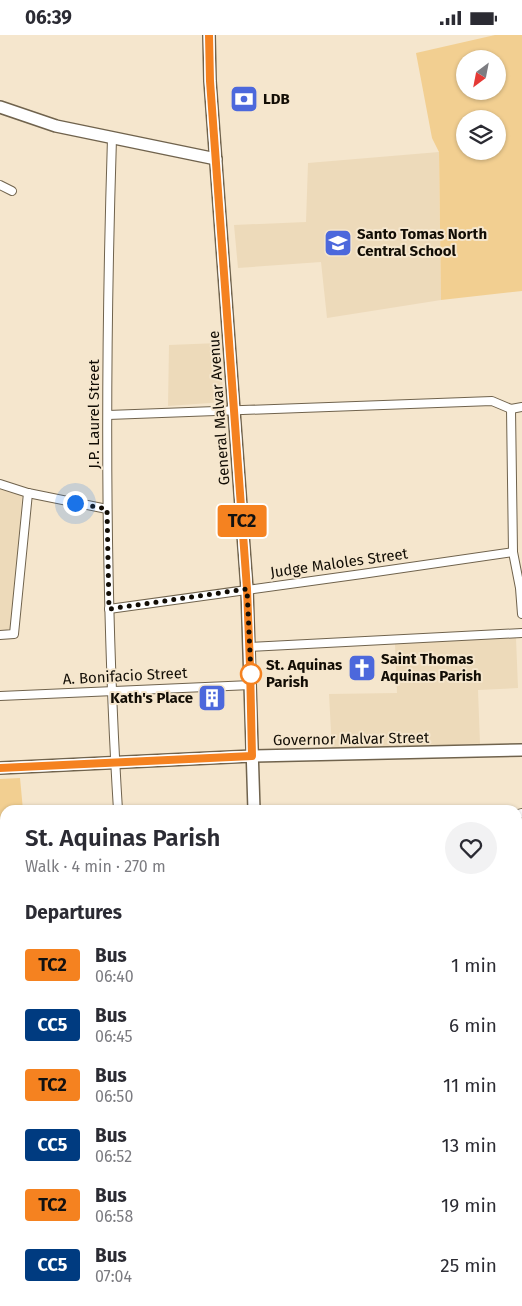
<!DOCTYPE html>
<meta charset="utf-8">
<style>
:root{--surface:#fff;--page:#f2f2f3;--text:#2b2b33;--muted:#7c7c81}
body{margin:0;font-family:"Fira Sans",sans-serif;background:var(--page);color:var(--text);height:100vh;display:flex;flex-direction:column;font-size:19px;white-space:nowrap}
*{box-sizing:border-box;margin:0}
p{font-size:16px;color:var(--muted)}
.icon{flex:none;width:28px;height:28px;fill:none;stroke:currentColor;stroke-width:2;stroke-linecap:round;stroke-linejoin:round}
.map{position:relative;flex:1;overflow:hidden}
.side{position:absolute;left:0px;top:770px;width:522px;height:501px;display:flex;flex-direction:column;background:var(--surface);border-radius:15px 15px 0 0;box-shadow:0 1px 4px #0004}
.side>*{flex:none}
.badge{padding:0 10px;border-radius:4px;font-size:18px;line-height:32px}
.needle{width:32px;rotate:212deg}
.buttons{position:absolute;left:456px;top:15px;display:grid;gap:10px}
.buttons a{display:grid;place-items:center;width:50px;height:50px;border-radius:50%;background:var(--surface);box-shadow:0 1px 4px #0004;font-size:25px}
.you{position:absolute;width:25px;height:25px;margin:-12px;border:4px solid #fff;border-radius:50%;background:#1a73e8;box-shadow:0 0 0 8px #1a73e833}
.map>.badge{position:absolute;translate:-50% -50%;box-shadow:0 0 0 2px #fff}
h2{padding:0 25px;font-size:19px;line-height:45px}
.round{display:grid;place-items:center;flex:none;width:52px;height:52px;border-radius:26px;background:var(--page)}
.overview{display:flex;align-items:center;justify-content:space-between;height:85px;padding:0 25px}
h1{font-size:24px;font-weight:600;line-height:38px}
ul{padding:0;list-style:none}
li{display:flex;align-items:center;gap:15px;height:60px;padding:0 25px}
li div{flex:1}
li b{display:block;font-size:19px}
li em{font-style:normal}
li .badge{min-width:55px;font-weight:700;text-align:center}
.status{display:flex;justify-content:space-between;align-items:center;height:35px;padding:0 25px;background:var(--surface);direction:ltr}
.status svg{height:14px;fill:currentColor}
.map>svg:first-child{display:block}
</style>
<div class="status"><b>06:39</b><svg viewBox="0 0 49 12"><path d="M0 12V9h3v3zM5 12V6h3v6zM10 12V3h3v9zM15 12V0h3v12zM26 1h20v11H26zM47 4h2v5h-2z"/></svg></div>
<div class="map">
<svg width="522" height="1271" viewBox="0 0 522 1271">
<rect width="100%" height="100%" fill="#f5e6cd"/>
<g fill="#eddaba">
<path d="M439 117 441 265 327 283 321 227 238 233 234 190 306 187 308 128Z"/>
<path d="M219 308 224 367 168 371 169 310Z"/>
<path d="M0 454 22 460 13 598 0 599Z"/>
<path d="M516 603 518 653 478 655 480 709 332 715 329 659 397 658 395 609Z"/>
<path d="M518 1182H522V1271H339L356 1266H518Z"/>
</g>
<g fill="#f2cf91" fill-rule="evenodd">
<path d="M495 0H522V256L441 265 439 117 432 103 416 18ZM465 24H498V56H465ZM465 84H498V116H465Z"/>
<path d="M20 743 23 775H5V845L0 844V744Z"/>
<path d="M0 1250 5 1252V1266H29L31 1271H0Z"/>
</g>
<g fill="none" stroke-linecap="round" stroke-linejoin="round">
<g stroke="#d2ab65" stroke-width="16">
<path d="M518 1141 522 1142"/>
<path d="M143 1271 170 1266"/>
</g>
<defs>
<g id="street">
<path d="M112 103C105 327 104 551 118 775"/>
<path d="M0 150 12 156"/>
<path d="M511 374 522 372"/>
<path d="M108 380 492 366 511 374 513 517 520 553 522 579"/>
<path d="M0 449 28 458 107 474"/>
<path d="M109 574 362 539 513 517"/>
<path d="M0 600 14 599 28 458"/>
<path d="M250 612 522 598"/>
<path d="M0 661 251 650"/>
<path d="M518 779 522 778"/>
<path d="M0 973 5 997"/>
</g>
<g id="secondary">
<path d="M209 0 210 46 247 554 254 775"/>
<path d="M0 72 56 91 216 124"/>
<path d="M0 733 252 721 522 715"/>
<path d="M0 1070 5 1066"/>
</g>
</defs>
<use href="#street" stroke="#70634d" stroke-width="10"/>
<use href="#secondary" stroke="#70634d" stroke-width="14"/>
<use href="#street" stroke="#fff" stroke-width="8"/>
<use href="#secondary" stroke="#fff" stroke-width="11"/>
</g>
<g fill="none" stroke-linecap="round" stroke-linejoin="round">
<defs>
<path id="line" d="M0 733 252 721 250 631 247 554 210 46 209 0"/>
</defs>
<use href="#line" stroke="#fff" stroke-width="11"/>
<use href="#line" stroke="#f58220" stroke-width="8"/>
<path stroke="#120d05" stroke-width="5" stroke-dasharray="0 9" d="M75 468 107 474 109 574 247 554 251 639"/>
</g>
<defs>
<symbol id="bank-square" viewBox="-11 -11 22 22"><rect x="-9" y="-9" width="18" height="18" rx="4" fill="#4c68dc" stroke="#f5e6cd"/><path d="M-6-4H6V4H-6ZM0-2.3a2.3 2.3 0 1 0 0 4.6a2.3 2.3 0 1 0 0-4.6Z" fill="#fff"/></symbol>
<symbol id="school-square" viewBox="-11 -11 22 22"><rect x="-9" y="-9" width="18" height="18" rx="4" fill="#4c68dc" stroke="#f5e6cd"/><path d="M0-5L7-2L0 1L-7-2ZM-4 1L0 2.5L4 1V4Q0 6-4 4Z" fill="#fff"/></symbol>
<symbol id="church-square" viewBox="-11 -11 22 22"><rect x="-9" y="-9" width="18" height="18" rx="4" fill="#4c68dc" stroke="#f5e6cd"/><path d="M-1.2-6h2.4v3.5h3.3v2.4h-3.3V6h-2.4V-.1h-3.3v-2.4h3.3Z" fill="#fff"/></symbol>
<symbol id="building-square" viewBox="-11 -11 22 22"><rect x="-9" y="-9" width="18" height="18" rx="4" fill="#4c68dc" stroke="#f5e6cd"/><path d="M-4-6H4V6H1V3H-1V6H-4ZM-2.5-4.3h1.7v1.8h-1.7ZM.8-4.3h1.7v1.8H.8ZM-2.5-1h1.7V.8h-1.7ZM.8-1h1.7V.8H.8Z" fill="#fff"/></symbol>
</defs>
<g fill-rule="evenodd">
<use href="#bank-square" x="228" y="48" width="32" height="32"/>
<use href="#school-square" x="322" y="192" width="32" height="32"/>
<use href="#church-square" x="346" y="617" width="32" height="32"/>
<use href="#building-square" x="196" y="647" width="32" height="32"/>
</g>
<circle fill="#fff" stroke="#f58220" stroke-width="2.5" cx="251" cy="639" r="10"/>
<g text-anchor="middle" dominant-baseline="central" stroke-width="4" stroke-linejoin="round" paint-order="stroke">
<g font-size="15" font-weight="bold" fill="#120d05" stroke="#f5e6cd" text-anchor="start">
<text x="263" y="64">LDB</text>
<text x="357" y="199">Santo Tomas North<tspan x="357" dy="17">Central School</tspan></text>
<text x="381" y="624">Saint Thomas<tspan x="381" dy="17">Aquinas Parish</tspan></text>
<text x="193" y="663" text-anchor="end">Kath's Place</text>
</g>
<g font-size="15" fill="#120d05" stroke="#f5e6cd">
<text transform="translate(219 373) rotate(-94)">General Malvar Avenue</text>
<text transform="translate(94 379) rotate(-90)">J.P. Laurel Street</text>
<text transform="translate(339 528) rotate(-8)">Judge Maloles Street</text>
<text transform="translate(125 641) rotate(-3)">A. Bonifacio Street</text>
<text transform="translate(351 704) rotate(-1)">Governor Malvar Street</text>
</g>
<g font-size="15" font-weight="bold" fill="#120d05" stroke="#f5e6cd" text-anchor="start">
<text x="266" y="630">St. Aquinas<tspan x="266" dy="17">Parish</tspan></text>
</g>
</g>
</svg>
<div class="buttons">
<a><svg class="needle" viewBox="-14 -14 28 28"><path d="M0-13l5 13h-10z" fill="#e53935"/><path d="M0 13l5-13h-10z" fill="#7c7c81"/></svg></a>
<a><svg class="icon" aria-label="layers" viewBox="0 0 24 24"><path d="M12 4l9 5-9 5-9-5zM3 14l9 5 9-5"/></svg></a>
</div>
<div class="you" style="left:75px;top:468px"></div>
<b class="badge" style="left:242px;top:486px;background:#f58220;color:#111">TC2</b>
<section class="side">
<div class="overview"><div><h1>St. Aquinas Parish</h1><p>Walk · 4 min · 270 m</p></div><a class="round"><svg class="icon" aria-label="heart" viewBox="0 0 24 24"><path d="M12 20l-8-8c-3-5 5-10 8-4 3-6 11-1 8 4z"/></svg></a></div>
<h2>Departures</h2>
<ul>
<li><span class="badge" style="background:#f58220;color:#111">TC2</span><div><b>Bus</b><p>06:40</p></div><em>1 min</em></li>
<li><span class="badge" style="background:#003b80;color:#fff">CC5</span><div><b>Bus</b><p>06:45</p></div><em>6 min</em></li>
<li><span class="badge" style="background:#f58220;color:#111">TC2</span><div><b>Bus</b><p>06:50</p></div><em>11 min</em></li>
<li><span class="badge" style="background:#003b80;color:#fff">CC5</span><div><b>Bus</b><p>06:52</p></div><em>13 min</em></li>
<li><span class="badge" style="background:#f58220;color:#111">TC2</span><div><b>Bus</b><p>06:58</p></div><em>19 min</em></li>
<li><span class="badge" style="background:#003b80;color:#fff">CC5</span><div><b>Bus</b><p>07:04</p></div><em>25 min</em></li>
</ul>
</section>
</div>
